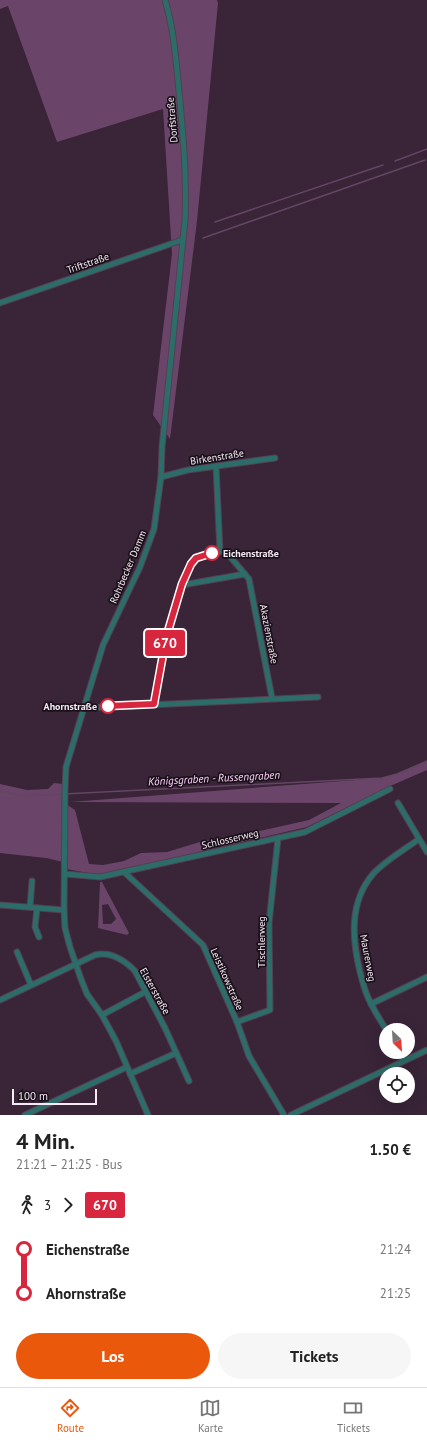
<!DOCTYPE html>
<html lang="de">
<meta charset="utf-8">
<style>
:root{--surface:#fff;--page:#f6f6f6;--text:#222;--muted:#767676;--line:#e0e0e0;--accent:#ea580c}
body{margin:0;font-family:"PT Sans",sans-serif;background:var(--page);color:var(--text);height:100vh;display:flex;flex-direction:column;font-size:15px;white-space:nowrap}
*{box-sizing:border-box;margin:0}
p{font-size:13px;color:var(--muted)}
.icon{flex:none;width:22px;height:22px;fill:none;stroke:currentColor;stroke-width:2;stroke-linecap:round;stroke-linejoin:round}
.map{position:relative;height:1115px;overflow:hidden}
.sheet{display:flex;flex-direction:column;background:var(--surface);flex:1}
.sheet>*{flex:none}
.badge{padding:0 8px;border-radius:3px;font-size:14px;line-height:26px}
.needle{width:26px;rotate:155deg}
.fabs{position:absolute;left:379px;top:1023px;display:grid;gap:8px}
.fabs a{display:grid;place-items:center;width:36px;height:36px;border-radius:50%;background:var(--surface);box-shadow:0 4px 16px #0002;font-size:20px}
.scale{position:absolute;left:12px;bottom:10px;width:85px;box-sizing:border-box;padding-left:4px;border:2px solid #f7e9f6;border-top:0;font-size:11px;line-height:14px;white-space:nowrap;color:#f7e9f6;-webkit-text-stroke:3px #1a111a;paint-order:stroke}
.map>.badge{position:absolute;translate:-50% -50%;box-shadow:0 0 0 2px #fff}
.legs{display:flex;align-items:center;gap:6px;height:44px;padding:0 16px;font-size:13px}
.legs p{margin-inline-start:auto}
.head{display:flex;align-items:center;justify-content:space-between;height:68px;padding:0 16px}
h1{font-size:22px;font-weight:700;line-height:30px}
.action{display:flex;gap:8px;margin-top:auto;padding:8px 16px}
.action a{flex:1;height:46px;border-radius:24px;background:var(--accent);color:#fff;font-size:16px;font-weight:700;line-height:46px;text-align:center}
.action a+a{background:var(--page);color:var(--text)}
ul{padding:0 16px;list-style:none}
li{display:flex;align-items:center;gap:14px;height:44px;font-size:15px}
li i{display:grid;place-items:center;width:6px;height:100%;margin:0 5px;background:currentColor}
li i::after{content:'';width:10px;height:10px;margin:-5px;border:3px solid;border-radius:50%;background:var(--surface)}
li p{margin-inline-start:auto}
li:first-child i{background:linear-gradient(#0000 50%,currentColor 0)}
li:last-child i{background:linear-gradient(currentColor 50%,#0000 0)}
.dock{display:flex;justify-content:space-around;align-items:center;height:56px;border-top:1px solid var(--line);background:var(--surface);font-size:11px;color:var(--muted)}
.dock a{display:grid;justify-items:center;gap:2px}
.dock .on{color:var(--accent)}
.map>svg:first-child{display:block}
</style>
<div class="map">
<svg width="427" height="1115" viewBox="0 0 427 1115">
<rect width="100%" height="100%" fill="#392438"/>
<g fill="#6b4469" fill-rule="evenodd">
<path d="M0 0H217L218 3 197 221 170 439 153 415 172 254 163 109 57 142 8 6 0 9Z"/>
<path d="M427 761V770L388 787 307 827 99 875 66 869 63 862 46 858 0 853V784L27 790 48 789 54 783 63 784V802L75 810 89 864 103 865 124 861 141 853 167 852 203 841 246 834 309 820 341 803 70 802 382 778 397 774Z"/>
<path d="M100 882H102L129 933 127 935 98 928ZM108 904 116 919 111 924H103L102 905Z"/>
</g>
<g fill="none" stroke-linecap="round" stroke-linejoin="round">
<g stroke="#634663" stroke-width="1.5">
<path d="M395 161 427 149"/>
<path d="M215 222 383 165"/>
<path d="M203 238 425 160"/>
<path d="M0 791 24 796 382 778 397 774 427 761"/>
</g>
<defs>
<g id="street">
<path d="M0 303 182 240"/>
<path d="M216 466 220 551"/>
<path d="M161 477 188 470 275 458"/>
<path d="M220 551 227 553 249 579 272 698"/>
<path d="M182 585 245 574"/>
<path d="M154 704 166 638 182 585 191 564 196 558 203 555 220 551"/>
<path d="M84 708 318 697"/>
<path d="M398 803 427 852"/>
<path d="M124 872 203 945 237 1022 249 1056 284 1115"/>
<path d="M65 874 100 877 305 832 390 789"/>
<path d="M0 905 64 910"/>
<path d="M30 907 32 881"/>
<path d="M37 908 35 927 39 937"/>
<path d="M17 952 31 985"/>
<path d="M0 1000 95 955C111 951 124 960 135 971L165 1028 189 1081"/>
<path d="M371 1004 427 977"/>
<path d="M102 1015 145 992"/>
<path d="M237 1022 270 1010 269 923 278 838"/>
<path d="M386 1030C380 1019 372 1008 367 995 364 988 362 980 360 972 352 939 349 902 373 874 386 860 404 850 419 839"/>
<path d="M399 1052 404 1061"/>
<path d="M130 1074 176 1053"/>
<path d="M25 1115 127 1067"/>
<path d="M148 1115 116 1041 102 1015 87 994 81 979 70 947 65 928 64 910 65 789 66 767 103 645 140 567 154 529 161 477 162 447 185 220C187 177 183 134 179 91 176 60 174 30 165 0"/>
<path d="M291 1115 427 1050"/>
</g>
</defs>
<use href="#street" stroke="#544053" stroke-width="7"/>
<use href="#street" stroke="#2d6d69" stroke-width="5"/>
</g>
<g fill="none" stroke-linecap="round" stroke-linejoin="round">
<defs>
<path id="line-1" d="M108 706 154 704 166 638 182 584 191 564 196 558 212 553"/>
</defs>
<use href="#line-1" stroke="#fff" stroke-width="9"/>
<use href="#line-1" stroke="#d7263d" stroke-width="6"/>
</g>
<g fill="#fff" stroke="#d7263d" stroke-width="2">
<circle cx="212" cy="553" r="7"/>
<circle cx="108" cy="706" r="7"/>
</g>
<g text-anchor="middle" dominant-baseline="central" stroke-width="3.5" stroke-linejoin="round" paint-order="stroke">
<g font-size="10" fill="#f7e9f6" stroke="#1a111a">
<text transform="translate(172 120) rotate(-95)">Dorfstraße</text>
<text transform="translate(88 263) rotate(-19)">Triftstraße</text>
<text transform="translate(217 457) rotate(-9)">Birkenstraße</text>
<text transform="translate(128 567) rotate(-67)">Rohrbecker Damm</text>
<text transform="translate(269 634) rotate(79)">Akazienstraße</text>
<text transform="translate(230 839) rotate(-13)">Schlosserweg</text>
<text transform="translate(261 942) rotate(-90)">Tischlerweg</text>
<text transform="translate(368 958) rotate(79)">Maurerweg</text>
<text transform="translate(227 979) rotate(66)">Leistikowstraße</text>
<text transform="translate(155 991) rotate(61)">Elsterstraße</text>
</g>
<g font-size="10" font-weight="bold" fill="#f7e9f6" stroke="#1a111a" text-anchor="start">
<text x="223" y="553">Eichenstraße</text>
<text x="97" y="706" text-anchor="end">Ahornstraße</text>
</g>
<g font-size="11" font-style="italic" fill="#fdd2fa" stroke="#1a111a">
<text transform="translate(214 778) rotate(-3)">Königsgraben - Russengraben</text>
</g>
</g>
</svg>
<div class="fabs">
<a><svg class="needle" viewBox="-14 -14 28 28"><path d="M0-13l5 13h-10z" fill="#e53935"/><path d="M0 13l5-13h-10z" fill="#767676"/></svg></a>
<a><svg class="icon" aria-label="locate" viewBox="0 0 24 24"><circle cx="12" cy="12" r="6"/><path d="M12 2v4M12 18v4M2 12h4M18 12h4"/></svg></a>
</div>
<div class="scale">100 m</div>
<b class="badge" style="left:165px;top:643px;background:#d7263d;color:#fff">670</b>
</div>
<section class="sheet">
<div class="head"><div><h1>4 Min.</h1><p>21:21 – 21:25 · Bus</p></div><b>1.50 €</b></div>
<div class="legs"><svg class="icon" aria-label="walk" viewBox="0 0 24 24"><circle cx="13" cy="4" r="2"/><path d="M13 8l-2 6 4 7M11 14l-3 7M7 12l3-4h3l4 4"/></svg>3<svg class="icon" aria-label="forward" viewBox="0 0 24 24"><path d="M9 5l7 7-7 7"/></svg><b class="badge" style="background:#d7263d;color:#fff">670</b></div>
<ul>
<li><i style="color:#d7263d"></i><b>Eichenstraße</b><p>21:24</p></li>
<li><i style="color:#d7263d"></i><b>Ahornstraße</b><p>21:25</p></li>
</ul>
<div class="action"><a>Los</a><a>Tickets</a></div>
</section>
<nav class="dock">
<a class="on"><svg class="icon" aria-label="directions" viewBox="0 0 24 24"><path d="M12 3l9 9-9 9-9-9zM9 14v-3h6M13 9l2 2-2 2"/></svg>Route</a>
<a><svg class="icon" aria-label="map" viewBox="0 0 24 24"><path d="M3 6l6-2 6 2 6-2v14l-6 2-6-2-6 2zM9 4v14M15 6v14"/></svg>Karte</a>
<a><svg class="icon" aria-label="tickets" viewBox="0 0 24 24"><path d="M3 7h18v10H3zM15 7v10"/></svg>Tickets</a>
</nav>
